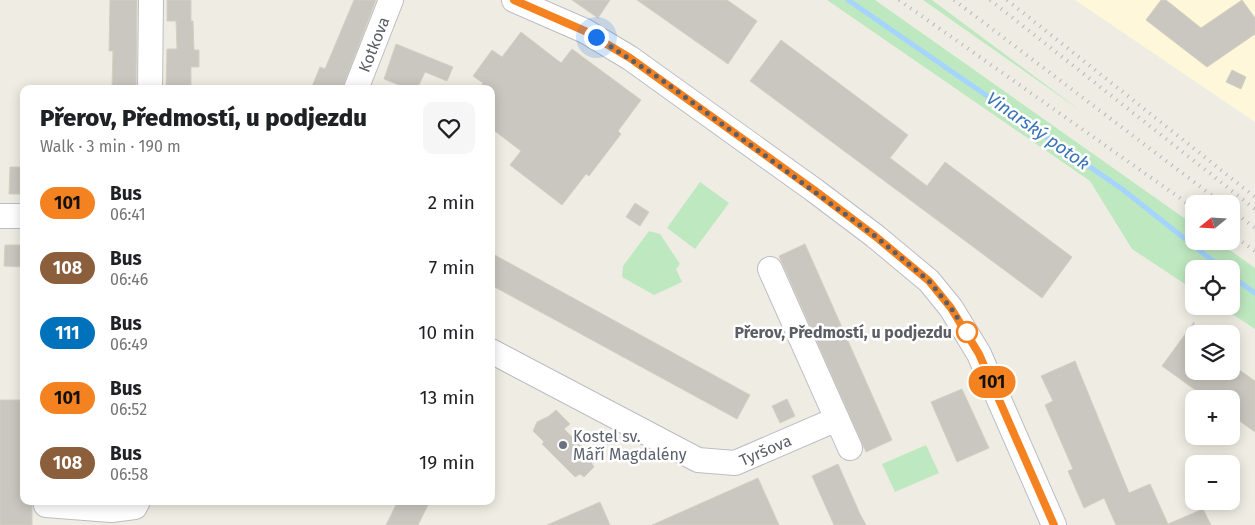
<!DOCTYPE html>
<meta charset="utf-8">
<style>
:root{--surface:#fff;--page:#f6f6f6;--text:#202124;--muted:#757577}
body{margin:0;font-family:"Fira Sans",sans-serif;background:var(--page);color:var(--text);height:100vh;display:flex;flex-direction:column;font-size:19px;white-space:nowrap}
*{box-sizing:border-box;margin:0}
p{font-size:16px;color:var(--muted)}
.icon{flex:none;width:28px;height:28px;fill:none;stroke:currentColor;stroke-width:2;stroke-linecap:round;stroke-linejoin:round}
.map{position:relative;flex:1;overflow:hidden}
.sheet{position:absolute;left:20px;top:85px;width:475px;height:420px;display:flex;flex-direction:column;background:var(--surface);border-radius:10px;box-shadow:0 2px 12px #0003}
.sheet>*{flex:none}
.badge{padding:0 10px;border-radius:16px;font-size:18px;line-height:32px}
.needle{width:32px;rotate:252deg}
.controls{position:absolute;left:1185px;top:195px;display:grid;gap:10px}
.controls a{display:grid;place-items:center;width:55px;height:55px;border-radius:10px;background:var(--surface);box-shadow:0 2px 12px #0003;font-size:25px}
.you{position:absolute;width:25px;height:25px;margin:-12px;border:4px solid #fff;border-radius:50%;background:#1a73e8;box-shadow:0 0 0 8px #1a73e833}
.map>.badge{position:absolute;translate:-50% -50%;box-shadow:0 0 0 2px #fff}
.round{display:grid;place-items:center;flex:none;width:52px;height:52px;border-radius:10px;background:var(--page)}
.summary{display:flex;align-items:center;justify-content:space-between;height:85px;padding:0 20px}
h1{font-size:24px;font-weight:800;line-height:38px}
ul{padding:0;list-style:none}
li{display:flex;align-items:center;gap:15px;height:65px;padding:0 20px}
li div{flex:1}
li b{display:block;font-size:19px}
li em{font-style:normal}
li .badge{min-width:55px;font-weight:700;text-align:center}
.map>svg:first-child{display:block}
</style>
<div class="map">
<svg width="1255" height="525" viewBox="0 0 1255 525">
<rect width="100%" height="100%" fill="#efede3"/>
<path fill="#fff7d9" d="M1075 0H1255V122Z"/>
<g fill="#bee8bf">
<path d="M827 0H875L1194 225V241H1217L1255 268V329L1220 306H1231V269H1194V290L1132 249 1090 181Z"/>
<path d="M923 0H932L1081 111Z"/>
<path d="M700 182 729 203 695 249 667 228Z"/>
<path d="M649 231 660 234 680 264 676 269 682 282 654 295 622 277 623 266Z"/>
<path d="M926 445 939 473 895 492 882 464Z"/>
</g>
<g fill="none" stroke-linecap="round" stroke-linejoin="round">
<g stroke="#a4d4ff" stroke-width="5">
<path d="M848 0 1122 189 1223 269"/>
<path d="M1231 276 1255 293"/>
</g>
</g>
<g fill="#cac7c0" stroke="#d4cfc1">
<path d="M110 0H137L136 89H112L113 51H109Z"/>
<path d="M167 0H191V21H193L194 50H199V67H191V89H166L167 49H177L176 21H167Z"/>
<path d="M354 0H376L342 89H311L320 67 325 69Z"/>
<path d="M572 0H610L598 18Z"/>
<path d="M637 0H727L757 21 728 64Z"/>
<path d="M1161 0H1166L1201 28 1242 0 1255 18V34L1207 67 1146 20Z"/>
<path d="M521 32 561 63 572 49 641 100 618 131 621 134 589 176 586 174 562 205 510 165 521 151 491 128V89H478L483 83 473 76 492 50 502 57Z"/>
<path d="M781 40 908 135 890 158 927 186 945 162 1072 257 1042 298 750 81Z"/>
<path d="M396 44 453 67 447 81 425 72 417 89H409L384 79Z"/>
<path d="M1232 70 1246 77 1241 89 1226 82Z"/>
<path d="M10 167H24V194H9Z"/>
<path d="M635 203 649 212 640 226 626 217Z"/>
<path d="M805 244 892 440 866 452 779 256Z"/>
<path d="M5 245H24V267L4 266Z"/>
<path d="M491 253 750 395 737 419 491 285Z"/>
<path d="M1194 322V371H1231V364L1255 381V432L1231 415V399H1208L1162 366Z"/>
<path d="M1075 361 1129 493 1150 484 1168 524 1203 509 1211 525H1116L1104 498 1084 508 1068 471 1073 469 1045 405 1053 401 1041 376Z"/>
<path d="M962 389 989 448 957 462 931 402Z"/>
<path d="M787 399 795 416 780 423 772 406Z"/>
<path d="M0 400H24V501H32V525H0Z"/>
<path d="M556 410 570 424 564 429 594 458 591 462 594 467 584 477 580 474 575 477 542 444 544 442 533 431 537 422 549 416Z"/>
<path d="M838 464 860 514 866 525H834L812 476Z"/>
<path d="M758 478 779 525H652Z"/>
<path d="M398 501H430L418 525H386Z"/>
<path d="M600 502 610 525H547Z"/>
</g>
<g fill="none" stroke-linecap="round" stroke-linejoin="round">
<defs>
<g id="minor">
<path d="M514 0 585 31 630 58 814 190 875 236 929 281 951 308 979 354 1054 525"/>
<path d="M150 89 151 0"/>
<path id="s1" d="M356 89 391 0"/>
<path d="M0 216H24"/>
<path id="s2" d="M491 351 698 460 735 463 837 419 770 269"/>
<path d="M837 419 850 448"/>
<path d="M46 505 111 510 135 507 138 501"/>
</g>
</defs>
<use href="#minor" stroke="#bbbdc3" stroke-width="26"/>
<use href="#minor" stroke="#fff" stroke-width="24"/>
<g stroke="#b5b6b6" stroke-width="4" stroke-dasharray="1 6" stroke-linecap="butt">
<path d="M899 0 1194 208"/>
<path d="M954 0 1223 204"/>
<path d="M990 0 1255 209"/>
<path d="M1007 0 1255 197"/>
<path d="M1231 210 1255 228"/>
<path d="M1231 234 1255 251"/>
</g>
</g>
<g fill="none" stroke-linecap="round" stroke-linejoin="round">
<defs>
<path id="line" d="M514 0 585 31 630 58 814 190 875 236 929 281 951 308 979 354 1054 525"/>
</defs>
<use href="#line" stroke="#fff" stroke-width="11"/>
<use href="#line" stroke="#f58220" stroke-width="8"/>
<path stroke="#5b5f65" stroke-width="5" stroke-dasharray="0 9" d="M596 37 659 78 875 236 929 281 951 308 970 337 967 332"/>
</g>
<circle fill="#fff" stroke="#f58220" stroke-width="2.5" cx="967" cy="332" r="10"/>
<circle fill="#6b7280" stroke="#fff" stroke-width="2" cx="563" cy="445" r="5"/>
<g text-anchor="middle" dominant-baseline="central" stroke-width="5" stroke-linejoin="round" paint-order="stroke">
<g font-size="16" fill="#5b5f65" stroke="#fff">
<text stroke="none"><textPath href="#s1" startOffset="48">Kotkova</textPath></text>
<text stroke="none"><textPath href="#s2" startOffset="304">Tyršova</textPath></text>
</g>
<g font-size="16" font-weight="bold" fill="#5b5f65" stroke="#fff" text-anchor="end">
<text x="952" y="332">Přerov, Předmostí, u podjezdu</text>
</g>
<g font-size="16" fill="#5b616d" stroke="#fff" text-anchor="start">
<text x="573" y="436">Kostel sv.<tspan x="573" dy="18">Máří Magdalény</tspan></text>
</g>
<g font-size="18" font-style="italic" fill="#3973b8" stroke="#fff">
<text transform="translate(1038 131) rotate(35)">Vinarský potok</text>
</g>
</g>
</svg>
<div class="controls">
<a><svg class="needle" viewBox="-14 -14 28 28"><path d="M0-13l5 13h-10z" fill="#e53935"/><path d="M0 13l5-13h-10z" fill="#757577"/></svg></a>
<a><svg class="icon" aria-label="locate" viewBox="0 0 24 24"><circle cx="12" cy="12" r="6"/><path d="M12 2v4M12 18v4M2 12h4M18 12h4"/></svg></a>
<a><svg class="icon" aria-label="layers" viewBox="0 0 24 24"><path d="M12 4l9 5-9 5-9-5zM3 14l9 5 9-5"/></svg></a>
<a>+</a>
<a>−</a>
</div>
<div class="you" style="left:596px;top:37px"></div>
<b class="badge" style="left:992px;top:382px;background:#f58220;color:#111">101</b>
<section class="sheet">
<div class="summary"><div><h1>Přerov, Předmostí, u podjezdu</h1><p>Walk · 3 min · 190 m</p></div><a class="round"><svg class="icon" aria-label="heart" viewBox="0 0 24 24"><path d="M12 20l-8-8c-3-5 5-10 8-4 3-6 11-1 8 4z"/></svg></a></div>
<ul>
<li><span class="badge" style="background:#f58220;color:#111">101</span><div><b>Bus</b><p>06:41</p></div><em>2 min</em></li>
<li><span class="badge" style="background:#8b5e3c;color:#fff">108</span><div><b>Bus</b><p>06:46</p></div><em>7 min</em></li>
<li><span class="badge" style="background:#0072bc;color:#fff">111</span><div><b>Bus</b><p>06:49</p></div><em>10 min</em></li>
<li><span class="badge" style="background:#f58220;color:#111">101</span><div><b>Bus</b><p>06:52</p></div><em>13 min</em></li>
<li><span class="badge" style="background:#8b5e3c;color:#fff">108</span><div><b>Bus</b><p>06:58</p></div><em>19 min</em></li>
</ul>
</section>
</div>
